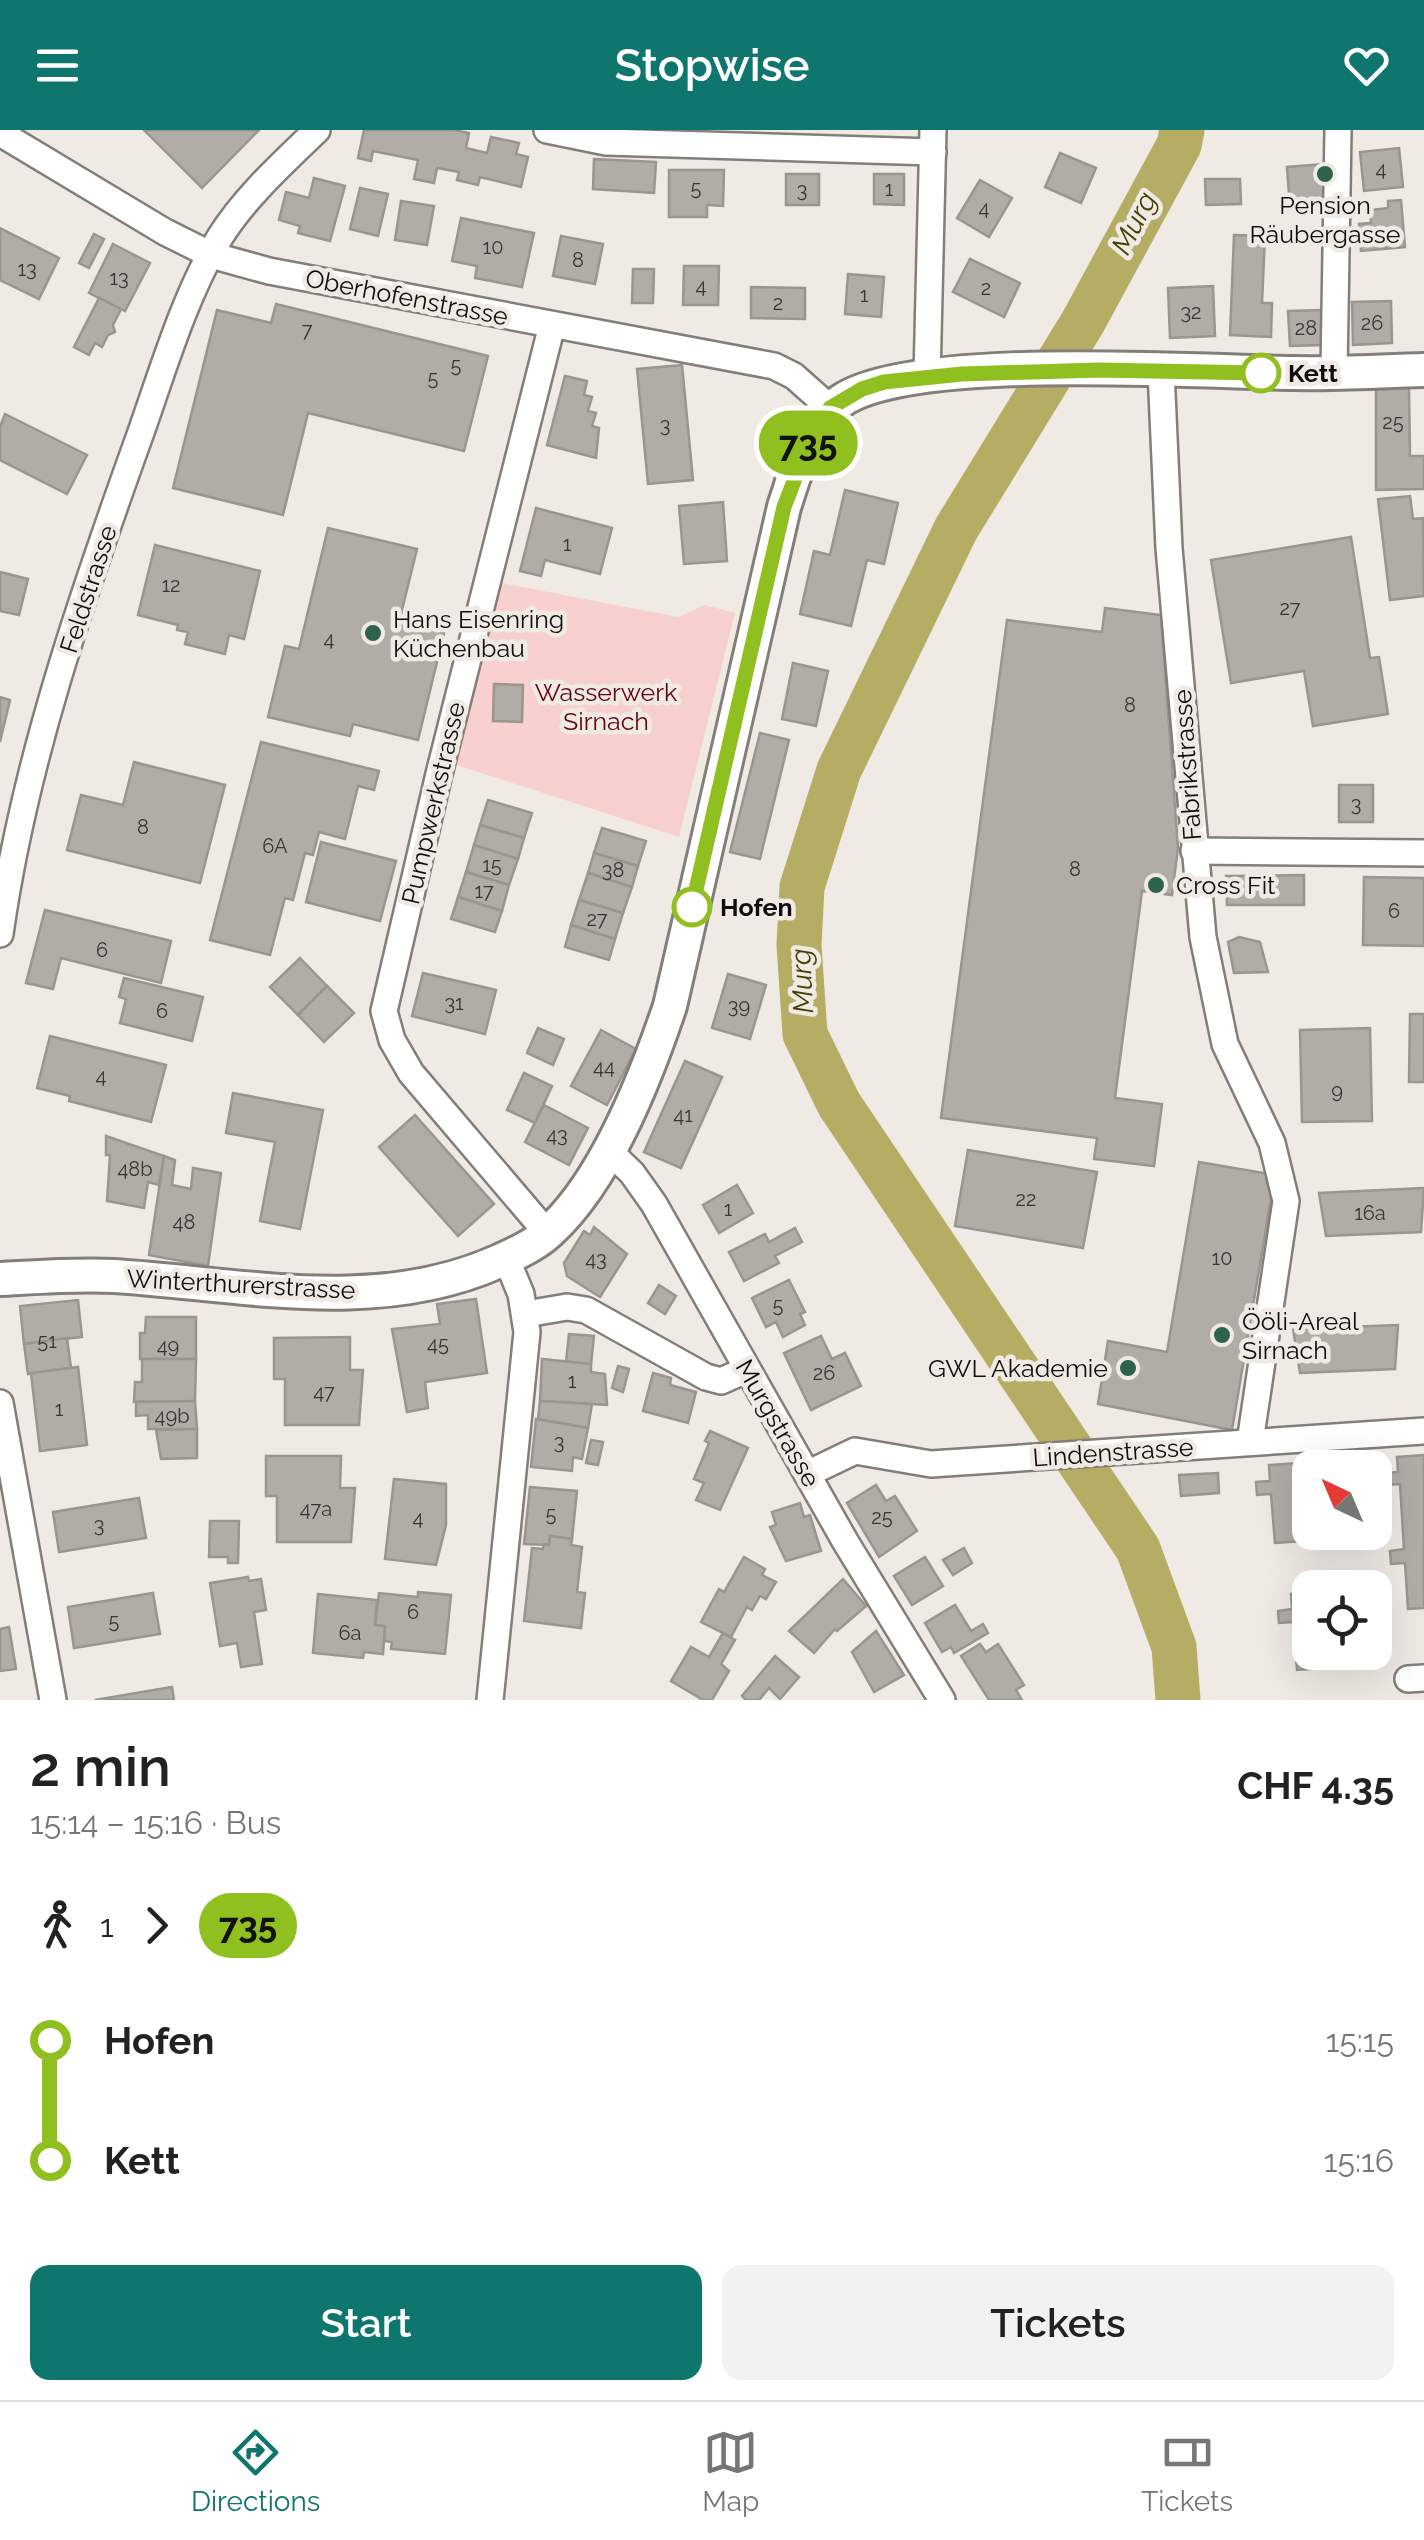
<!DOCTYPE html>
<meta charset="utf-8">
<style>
:root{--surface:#fff;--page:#f2f2f2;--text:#222;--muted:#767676;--line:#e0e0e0;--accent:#0f766e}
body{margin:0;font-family:Raleway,sans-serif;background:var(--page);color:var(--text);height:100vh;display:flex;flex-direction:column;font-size:38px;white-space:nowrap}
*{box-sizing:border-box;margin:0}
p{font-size:32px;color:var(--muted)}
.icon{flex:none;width:55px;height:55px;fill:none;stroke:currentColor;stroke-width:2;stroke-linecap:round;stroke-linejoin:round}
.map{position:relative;height:1570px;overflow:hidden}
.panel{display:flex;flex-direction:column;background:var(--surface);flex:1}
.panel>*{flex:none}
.badge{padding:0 20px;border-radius:32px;font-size:35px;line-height:65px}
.needle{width:65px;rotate:316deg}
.fabs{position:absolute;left:1292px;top:1320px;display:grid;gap:20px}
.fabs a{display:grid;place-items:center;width:100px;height:100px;border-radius:20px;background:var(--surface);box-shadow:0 10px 40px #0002;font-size:50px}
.map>.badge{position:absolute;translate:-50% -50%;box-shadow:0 0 0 5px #fff}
.legs{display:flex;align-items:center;gap:15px;height:110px;padding:0 30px;font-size:32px}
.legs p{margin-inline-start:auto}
.headline{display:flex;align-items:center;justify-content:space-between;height:170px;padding:0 30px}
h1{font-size:55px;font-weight:600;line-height:75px}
.cta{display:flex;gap:20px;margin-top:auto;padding:20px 30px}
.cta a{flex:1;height:115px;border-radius:20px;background:var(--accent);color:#fff;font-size:40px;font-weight:600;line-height:115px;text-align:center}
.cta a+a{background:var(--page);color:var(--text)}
ul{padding:0 30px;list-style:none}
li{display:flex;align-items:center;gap:35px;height:120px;font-size:38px}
li i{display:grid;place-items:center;width:15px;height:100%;margin:0 12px;background:currentColor}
li i::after{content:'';width:25px;height:25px;margin:-12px;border:8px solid;border-radius:50%;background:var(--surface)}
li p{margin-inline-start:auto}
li:first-child i{background:linear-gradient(#0000 50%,currentColor 0)}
li:last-child i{background:linear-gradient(currentColor 50%,#0000 0)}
header{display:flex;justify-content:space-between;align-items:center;height:130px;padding:0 30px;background:var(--accent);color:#fff;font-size:45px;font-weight:600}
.dock{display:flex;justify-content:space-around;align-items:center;height:140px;border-top:2px solid var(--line);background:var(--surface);font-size:28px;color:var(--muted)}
.dock a{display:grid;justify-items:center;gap:5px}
.dock .current{color:var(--accent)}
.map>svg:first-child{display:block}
</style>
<header><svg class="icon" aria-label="menu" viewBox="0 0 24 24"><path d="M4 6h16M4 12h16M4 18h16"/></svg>Stopwise<svg class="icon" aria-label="heart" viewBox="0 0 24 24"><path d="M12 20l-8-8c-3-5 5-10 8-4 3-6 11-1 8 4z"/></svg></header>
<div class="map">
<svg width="1424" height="1570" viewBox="0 0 1424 1570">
<rect width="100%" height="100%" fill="#f0eae4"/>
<path fill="#f8d0cd" d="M501 453 678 487 705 475 735 483 679 707 454 634Z"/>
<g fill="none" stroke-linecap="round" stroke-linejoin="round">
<path stroke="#b6ad64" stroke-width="45" d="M1178 1570 1174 1517 1138 1419 839 974 805 904 799 815 802 757 839 640 956 399 1083 192 1179 15 1182 0"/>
</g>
<g fill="#b0ada6" stroke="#99958f" stroke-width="2.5">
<path d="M144 0H259L202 58Z"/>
<path d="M364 0H454L469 3 466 18 487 23 491 7 519 13 516 24 528 27 521 57 480 47 478 55 457 50 459 42 437 38 434 53 414 49 418 30 373 21 371 31 358 28Z"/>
<path d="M1399 18 1403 57 1364 61 1360 22Z"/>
<path d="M1060 23 1096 38 1081 73 1045 57Z"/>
<path d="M594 29 656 32 654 63 593 59Z"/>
<path d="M1324 34 1328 75 1290 78 1287 37Z"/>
<path d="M669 40H724L723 76 707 75V87H669Z"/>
<rect x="786" y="44" width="33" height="31"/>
<path d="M874 44H904V75L874 74Z"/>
<path d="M314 48 345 56 330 111 298 103 300 96 279 90 286 62 309 68Z"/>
<path d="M1205 49H1240L1241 74 1206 75Z"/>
<path d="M980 50 1012 68 989 107 957 88Z"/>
<path d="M360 58 388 64 378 106 350 99Z"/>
<path d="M1401 70 1405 117 1361 121 1359 94 1371 93 1370 80 1388 78V71Z"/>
<path d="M401 71 434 76 427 115 395 110Z"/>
<path d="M461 88 534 103 522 157 475 148 477 136 452 131Z"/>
<path d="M0 98 59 128 39 169 0 150Z"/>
<path d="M94 104 104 109 89 138 79 133Z"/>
<path d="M1234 105 1265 106 1262 173H1272L1271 207 1230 205Z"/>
<path d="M561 106 603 114 595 154 553 146Z"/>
<path d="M113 114 150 133 125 181 89 163Z"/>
<path d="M970 129 1020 153 1004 187 953 162Z"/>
<path d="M684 136H719L718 175H683Z"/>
<path d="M633 139H654L653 173H632Z"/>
<path d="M848 144 884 147 881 187 845 184Z"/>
<path d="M1213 156 1215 206 1170 208 1168 158Z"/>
<path d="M751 157 805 158V189L751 188Z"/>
<path d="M99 168 121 179 113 195 115 202 108 205 102 217 95 213 89 225 74 217Z"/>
<path d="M1391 171 1392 213 1353 215 1352 172Z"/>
<path d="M276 174 488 226 464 321 308 283 283 385 173 358 217 180 271 193Z"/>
<path d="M1323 180 1324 215 1290 216 1288 181Z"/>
<path d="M682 235 693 350 648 354 637 239Z"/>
<path d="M565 246 587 251 584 265 592 267 588 281 596 283 592 296 599 298 596 328 547 315Z"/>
<path d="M1376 258H1409L1410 326H1424V359L1376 360Z"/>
<path d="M5 284 87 325 67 364 0 330V297Z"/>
<path d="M845 360 898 373 884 434 867 430 851 496 800 484 814 421 830 425Z"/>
<path d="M1410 366 1413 389 1423 388 1424 466 1390 470 1378 369Z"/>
<path d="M723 372 727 431 684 434 679 376Z"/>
<path d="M536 378 612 398 600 444 545 430 541 446 520 441Z"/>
<path d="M328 398 417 419 402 480 447 491 418 610 353 594 350 606 268 587 285 516 299 519Z"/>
<path d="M1351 407 1370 528 1379 527 1388 584 1313 596 1304 541 1231 553 1211 430Z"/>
<path d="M155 415 260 441 244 509 229 505 225 524 185 514 188 502 177 500 178 495 138 485Z"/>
<path d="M0 442 28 449 19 485 0 481Z"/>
<path d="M1105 478 1161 485 1178 718 1172 765 1142 761 1115 968 1162 974 1154 1036 1094 1029 1097 1008 941 988 1007 490 1102 502Z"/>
<path d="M793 533 828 541 816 596 782 589Z"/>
<path d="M494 554 523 555 522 592 493 591Z"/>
<path d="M0 567 10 570 0 612Z"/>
<path d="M760 603 789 610 760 729 730 722Z"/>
<path d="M261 612 379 641 374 660 358 656 345 709 319 702 313 725 305 723 293 770 285 768 270 825 210 810Z"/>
<path d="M134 632 225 655 200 753 67 720 81 665 123 675Z"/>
<rect x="1339" y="655" width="34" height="37"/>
<path d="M488 670 532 683 524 708 480 695Z"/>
<path d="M480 695 524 708 518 729 474 715Z"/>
<path d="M602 698 646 711 638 736 594 723Z"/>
<path d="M321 712 396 731 380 791 306 772Z"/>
<path d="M474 715 518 729 509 755 466 742Z"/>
<path d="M594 723 638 736 632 757 588 743Z"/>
<path d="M466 742 509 755 502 781 458 767Z"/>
<path d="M588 743 632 757 623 783 579 770Z"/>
<path d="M1304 745V775H1227L1226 746Z"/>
<path d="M1364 747 1424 748V816L1363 815Z"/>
<path d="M458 767 502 781 495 802 451 789Z"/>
<path d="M579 770 623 783 615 809 571 795Z"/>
<path d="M45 780 171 811 161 853 61 828 53 859 26 853Z"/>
<path d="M571 795 615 809 609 830 565 817Z"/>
<path d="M1239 807 1260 812 1268 842 1234 843 1228 812Z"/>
<path d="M300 828 327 856 298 885 270 857Z"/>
<path d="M423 843 496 860 485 904 412 886Z"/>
<path d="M728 844 766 855 750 909 712 898Z"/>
<path d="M124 848 203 867 192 911 120 893 126 869 119 867Z"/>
<path d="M327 856 354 883 324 912 298 885Z"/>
<path d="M1410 884H1424V952H1409Z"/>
<path d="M538 898 564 909 553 935 527 923Z"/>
<path d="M1370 898 1372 991 1302 992 1300 900Z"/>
<path d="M601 900 636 919 607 975 571 956Z"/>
<path d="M50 906 166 935 151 992 69 971 70 966 37 958Z"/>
<path d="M685 931 722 947 681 1038 644 1022Z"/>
<path d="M524 943 552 956 535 993 507 980Z"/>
<path d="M233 963 323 980 300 1099 260 1091 275 1012 226 1003Z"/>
<path d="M544 975 588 998 569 1035 525 1012Z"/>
<path d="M415 985 494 1074 458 1106 379 1017Z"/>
<path d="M106 1006 164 1026 159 1055 148 1052 144 1078 107 1071 110 1025H106Z"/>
<path d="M968 1020 1097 1042 1083 1118 955 1096Z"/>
<path d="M164 1026 175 1030 172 1055 191 1059 193 1038 221 1043 208 1136 149 1125Z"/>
<path d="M1199 1032 1275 1045 1232 1300 1098 1274 1108 1211 1167 1222Z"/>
<path d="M737 1055 753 1083 719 1103 703 1075Z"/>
<path d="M1424 1058 1421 1102 1326 1106 1319 1063Z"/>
<path d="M594 1097 627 1124 600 1167 567 1146 564 1133 584 1101 590 1105Z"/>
<path d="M795 1098 802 1112 775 1126 779 1133 744 1151 729 1122 765 1104 769 1112Z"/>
<path d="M789 1150 805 1182 800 1184 805 1195 783 1207 776 1192 766 1197 752 1168Z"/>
<path d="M659 1155 676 1166 665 1184 648 1173Z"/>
<path d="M476 1169 487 1243 425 1252 428 1278 407 1282 392 1199 440 1194 437 1174Z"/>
<path d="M78 1170 82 1207 24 1214 20 1176Z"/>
<path d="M146 1187H196V1229H140V1203H145Z"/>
<path d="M1398 1195 1395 1239 1300 1243 1293 1199Z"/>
<path d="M569 1204 594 1206 591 1234 566 1232Z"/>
<path d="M821 1206 832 1229 845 1223 861 1256 811 1280 784 1223Z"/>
<path d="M350 1207V1240H363L359 1295H285V1249H274V1208Z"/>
<path d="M67 1208 71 1238 28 1244 24 1214Z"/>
<path d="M142 1229H196L195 1271 134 1272 135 1252H142Z"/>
<path d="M542 1229 591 1234V1242L605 1244 607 1275 540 1271Z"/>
<path d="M618 1236 629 1239 623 1262 612 1258Z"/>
<path d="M78 1237 87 1315 40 1321 31 1243Z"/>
<path d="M653 1243 671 1248 670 1255 696 1262 688 1293 643 1281Z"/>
<path d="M195 1271 197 1299H148V1285L136 1286V1272Z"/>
<path d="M540 1271 592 1274 588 1298 538 1289Z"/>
<path d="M536 1289 588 1298 582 1329 573 1327 572 1341 531 1337Z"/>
<path d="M197 1299V1328L161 1329 156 1300Z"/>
<path d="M710 1301 748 1318 720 1380 696 1370 704 1353 694 1349 709 1313 705 1311Z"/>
<path d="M591 1310 603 1312 598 1335 586 1333Z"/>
<path d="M1424 1325V1478L1408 1479 1405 1433 1391 1434 1390 1421 1404 1419 1400 1354 1386 1355 1385 1343 1398 1342 1397 1327Z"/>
<path d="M266 1326H341L340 1358H355L351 1412H277V1366H266Z"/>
<path d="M1313 1332 1310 1402H1318V1410L1275 1413 1271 1364 1257 1365 1256 1352 1270 1351 1269 1335Z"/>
<path d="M1218 1343 1219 1363 1181 1366 1179 1345Z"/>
<path d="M394 1349 446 1354V1395L436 1435 385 1429Z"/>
<path d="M876 1355 886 1371 895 1366 917 1401 879 1427 847 1373Z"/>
<path d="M530 1357 577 1361 572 1409 550 1406 549 1415 524 1414Z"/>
<path d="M139 1368 146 1408 59 1422 53 1382Z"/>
<path d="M800 1373 804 1387 810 1385 821 1421 786 1431 770 1397 776 1395 772 1382Z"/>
<path d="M210 1391H239L238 1433H228V1427H209Z"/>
<path d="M550 1406 572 1409 571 1415 582 1417 577 1462 585 1463 581 1498 524 1491 532 1418 543 1419 544 1414 549 1415Z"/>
<path d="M964 1418 972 1433 953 1445 943 1430Z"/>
<path d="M744 1427 765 1439 762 1445 776 1452 766 1469 760 1466 752 1480 747 1477 731 1507 701 1492 719 1459 724 1462Z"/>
<path d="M925 1427 943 1456 912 1475 894 1446Z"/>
<path d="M248 1447 249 1451 261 1449 266 1480 254 1482 262 1534 241 1537 237 1513 220 1516 210 1453Z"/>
<path d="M843 1449 866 1476 837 1501 835 1499 814 1523 789 1501Z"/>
<path d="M418 1462 451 1465 445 1524 391 1519 392 1512 384 1511 385 1496 375 1495 379 1463 418 1467Z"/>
<path d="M153 1463 160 1504 74 1518 68 1477Z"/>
<path d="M1310 1463V1522H1340L1341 1537 1297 1540 1293 1492 1279 1493 1278 1481 1292 1479 1291 1464Z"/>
<path d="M318 1464 377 1470 375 1495 385 1496 383 1524 364 1522 363 1528 313 1523Z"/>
<path d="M955 1475 971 1501 983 1494 988 1503 954 1523 951 1517 942 1522 925 1493Z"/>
<path d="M9 1497 16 1539 0 1541V1499Z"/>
<path d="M876 1501 904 1545 874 1562 852 1522Z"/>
<path d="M723 1503 735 1510 721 1534 729 1541 712 1570H703L671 1551 691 1517 709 1527Z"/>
<path d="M980 1514 986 1522 998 1514 1024 1555 1016 1560 1022 1570H989L961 1526Z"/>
<path d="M775 1526 799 1547 780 1569 769 1558 759 1570H746L742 1566Z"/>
<path d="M172 1557 174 1570H95Z"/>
</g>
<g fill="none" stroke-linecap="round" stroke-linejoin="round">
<defs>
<g id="minor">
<path d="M547 0 606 12 933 22"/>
<path d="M0 3 165 102 211 125 269 141 774 236 794 246 830 278"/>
<path d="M1161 241 1169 418 1203 807 1225 914 1272 1013 1286 1071 1250 1312"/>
<path d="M1334 242 1338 0"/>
<path d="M927 247 933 0"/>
<path d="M1194 721 1424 723"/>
<path d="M0 804C24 633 82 466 140 305 163 240 184 167 220 107 245 67 283 33 317 0"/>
<path d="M608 1020 632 1043 654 1074 845 1411 942 1570"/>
<path d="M548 1104 411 943 392 910 384 881 439 644 552 195"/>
<path d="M526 1184 567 1177 586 1180 706 1247 721 1251 746 1240"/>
<path d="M0 1273 53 1570"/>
<path d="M807 1344 855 1321 931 1334 1424 1301"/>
<path d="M1408 1549 1424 1548"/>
<path d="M490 1570 527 1202 521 1164 506 1128"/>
</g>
<path id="tertiary" d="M0 1149C38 1147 76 1144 114 1146 241 1154 375 1186 497 1132 515 1124 535 1115 549 1102 606 1051 646 947 670 876L784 377C796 341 808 293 841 271 912 222 1198 242 1294 243 1337 244 1381 241 1424 240"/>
</defs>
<use href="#minor" stroke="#847e79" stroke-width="30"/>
<use href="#tertiary" stroke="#847e79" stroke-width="38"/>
<use href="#minor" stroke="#fff" stroke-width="25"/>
<use href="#tertiary" stroke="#fff" stroke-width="32"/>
</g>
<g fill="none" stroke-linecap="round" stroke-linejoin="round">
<defs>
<path id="line-1" d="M692 777 784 377 809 312 830 278 862 259 884 252 962 244 1098 240 1261 243"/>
</defs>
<use href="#line-1" stroke="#fff" stroke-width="22"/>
<use href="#line-1" stroke="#90c01f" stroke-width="15"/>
</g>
<g fill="#2d634a" stroke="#f0eae4" stroke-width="4">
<circle cx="1325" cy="44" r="10"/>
<circle cx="373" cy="503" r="10"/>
<circle cx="1156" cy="755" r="10"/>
<circle cx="1222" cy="1205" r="10"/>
<circle cx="1128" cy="1238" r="10"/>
</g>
<g fill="#fff" stroke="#90c01f" stroke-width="5">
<circle cx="1261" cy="243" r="18"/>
<circle cx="692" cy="777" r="18"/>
</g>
<g text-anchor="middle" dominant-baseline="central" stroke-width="9" stroke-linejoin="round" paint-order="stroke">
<g font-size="20" fill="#383632">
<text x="1381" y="39">4</text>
<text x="696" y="58">5</text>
<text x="889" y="59">1</text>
<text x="802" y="60">3</text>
<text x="984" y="78">4</text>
<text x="493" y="117">10</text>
<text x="578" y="130">8</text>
<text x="27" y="139">13</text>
<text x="119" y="148">13</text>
<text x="701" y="156">4</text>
<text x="986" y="158">2</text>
<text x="864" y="165">1</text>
<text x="778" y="173">2</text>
<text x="1191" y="182">32</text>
<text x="1372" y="193">26</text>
<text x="1306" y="198">28</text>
<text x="307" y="200">7</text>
<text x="456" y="235">5</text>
<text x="433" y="248">5</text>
<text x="1393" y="292">25</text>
<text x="665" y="295">3</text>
<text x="567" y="414">1</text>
<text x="171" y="455">12</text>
<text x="1290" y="478">27</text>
<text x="329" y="509">4</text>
<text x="1130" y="575">8</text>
<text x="1356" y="674">3</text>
<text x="143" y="697">8</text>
<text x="275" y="716">6A</text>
<text x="492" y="735">15</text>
<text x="1075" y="739">8</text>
<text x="613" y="740">38</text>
<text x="484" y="761">17</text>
<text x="1394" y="781">6</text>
<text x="597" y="789">27</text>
<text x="102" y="820">6</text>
<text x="454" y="873">31</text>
<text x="739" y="876">39</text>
<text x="162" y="881">6</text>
<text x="604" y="937">44</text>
<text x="101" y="946">4</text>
<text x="1337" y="961">9</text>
<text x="683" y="985">41</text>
<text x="557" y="1005">43</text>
<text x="135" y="1039">48b</text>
<text x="1026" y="1069">22</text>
<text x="728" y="1079">1</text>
<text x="1370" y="1083">16a</text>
<text x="184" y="1092">48</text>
<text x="1222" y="1128">10</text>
<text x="596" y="1129">43</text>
<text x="778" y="1175">5</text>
<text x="47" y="1211">51</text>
<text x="438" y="1214">45</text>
<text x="168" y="1216">49</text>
<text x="824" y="1243">26</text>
<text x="572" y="1251">1</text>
<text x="324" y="1262">47</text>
<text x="59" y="1279">1</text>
<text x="172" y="1286">49b</text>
<text x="559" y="1312">3</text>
<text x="316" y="1379">47a</text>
<text x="551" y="1384">5</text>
<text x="882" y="1387">25</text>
<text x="418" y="1388">4</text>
<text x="99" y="1395">3</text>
<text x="413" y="1482">6</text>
<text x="114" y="1491">5</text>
<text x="350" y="1503">6a</text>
</g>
<g font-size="25" fill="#100e0c" stroke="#f0eae4" text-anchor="start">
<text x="1325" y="75" text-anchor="middle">Pension<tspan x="1325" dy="29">Räubergasse</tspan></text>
<text x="393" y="489">Hans Eisenring<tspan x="393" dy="29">Küchenbau</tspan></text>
<text x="1176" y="755">Cross Fit</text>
<text x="1242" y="1191">Ööli-Areal<tspan x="1242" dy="29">Sirnach</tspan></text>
<text x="1108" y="1238" text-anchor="end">GWL Akademie</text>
</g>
<g font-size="25" fill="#100e0c" stroke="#f0eae4">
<text transform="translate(407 167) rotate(11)">Oberhofenstrasse</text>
<text transform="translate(88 459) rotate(-72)">Feldstrasse</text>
<text transform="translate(1187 635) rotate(-94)">Fabrikstrasse</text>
<text transform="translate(433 673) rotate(-77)">Pumpwerkstrasse</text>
<text transform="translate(241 1154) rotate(3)">Winterthurerstrasse</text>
<text transform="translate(778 1293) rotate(60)">Murgstrasse</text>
<text transform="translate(1113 1322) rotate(-4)">Lindenstrasse</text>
</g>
<g font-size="25" font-weight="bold" fill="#100e0c" stroke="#f0eae4" text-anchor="start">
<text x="1288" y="243">Kett</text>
<text x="720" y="777">Hofen</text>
</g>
<g font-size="25" fill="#64040e" stroke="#f0eae4">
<text x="606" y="562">Wasserwerk<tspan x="606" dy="29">Sirnach</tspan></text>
</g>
<g font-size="28" font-style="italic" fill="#443e00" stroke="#f0eae4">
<text transform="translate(1134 93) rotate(-63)">Murg</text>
<text transform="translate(802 851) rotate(-93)">Murg</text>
</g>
</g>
</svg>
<div class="fabs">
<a><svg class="needle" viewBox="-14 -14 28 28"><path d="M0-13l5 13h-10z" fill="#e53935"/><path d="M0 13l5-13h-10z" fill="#767676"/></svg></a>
<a><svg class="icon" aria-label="locate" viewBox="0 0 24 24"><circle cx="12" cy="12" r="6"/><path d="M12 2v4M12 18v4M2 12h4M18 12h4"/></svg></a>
</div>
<b class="badge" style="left:808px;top:313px;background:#90c01f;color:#111">735</b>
</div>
<section class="panel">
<div class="headline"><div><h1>2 min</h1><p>15:14 – 15:16 · Bus</p></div><b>CHF 4.35</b></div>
<div class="legs"><svg class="icon" aria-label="walk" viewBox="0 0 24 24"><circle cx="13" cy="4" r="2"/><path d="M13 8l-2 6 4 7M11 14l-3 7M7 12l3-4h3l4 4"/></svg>1<svg class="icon" aria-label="forward" viewBox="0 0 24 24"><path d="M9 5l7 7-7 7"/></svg><b class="badge" style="background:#90c01f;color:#111">735</b></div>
<ul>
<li><i style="color:#90c01f"></i><b>Hofen</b><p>15:15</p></li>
<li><i style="color:#90c01f"></i><b>Kett</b><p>15:16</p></li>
</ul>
<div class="cta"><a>Start</a><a>Tickets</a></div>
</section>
<nav class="dock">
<a class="current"><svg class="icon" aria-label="directions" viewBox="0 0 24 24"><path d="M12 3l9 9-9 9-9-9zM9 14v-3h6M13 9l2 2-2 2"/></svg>Directions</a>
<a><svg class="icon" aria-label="map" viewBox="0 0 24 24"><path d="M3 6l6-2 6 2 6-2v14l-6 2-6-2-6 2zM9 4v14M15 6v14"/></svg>Map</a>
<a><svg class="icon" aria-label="tickets" viewBox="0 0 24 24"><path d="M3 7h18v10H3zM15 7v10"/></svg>Tickets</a>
</nav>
